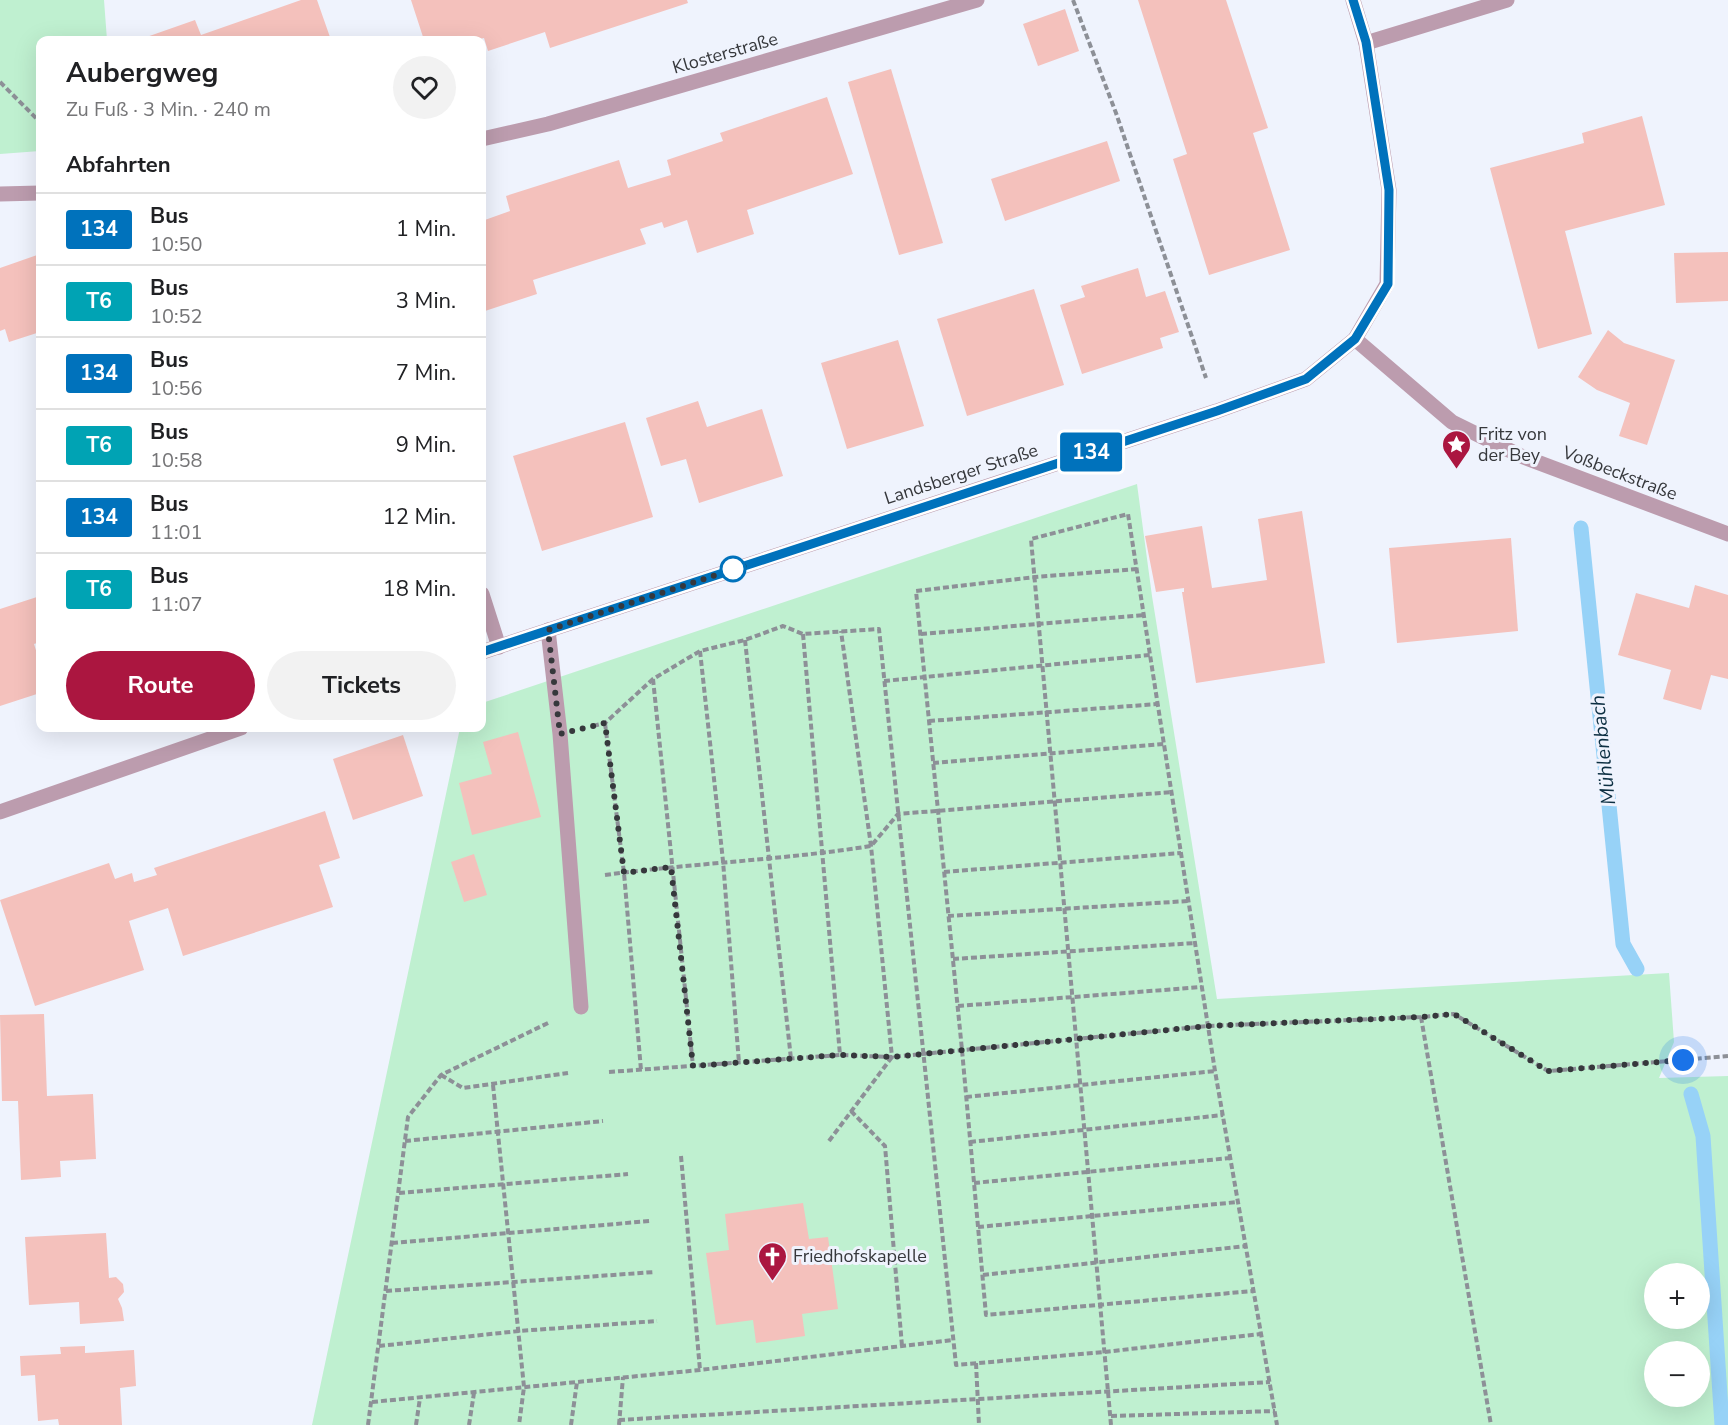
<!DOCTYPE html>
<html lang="de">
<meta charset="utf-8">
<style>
:root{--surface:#fff;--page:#f2f2f2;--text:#202124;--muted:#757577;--line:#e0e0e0;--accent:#ab1640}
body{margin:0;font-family:"Nunito Sans",sans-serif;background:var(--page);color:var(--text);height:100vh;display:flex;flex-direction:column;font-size:22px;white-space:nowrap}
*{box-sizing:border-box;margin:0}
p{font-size:20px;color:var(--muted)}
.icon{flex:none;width:33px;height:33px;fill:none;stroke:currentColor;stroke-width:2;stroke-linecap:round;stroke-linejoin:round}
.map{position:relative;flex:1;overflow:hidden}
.sheet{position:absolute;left:36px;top:36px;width:450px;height:696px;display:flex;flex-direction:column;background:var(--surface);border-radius:12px;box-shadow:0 6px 24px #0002}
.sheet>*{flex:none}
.badge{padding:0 12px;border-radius:4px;font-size:21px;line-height:39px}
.buttons{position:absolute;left:1644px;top:1263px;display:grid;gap:12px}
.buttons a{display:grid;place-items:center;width:66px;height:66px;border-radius:50%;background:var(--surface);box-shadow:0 6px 24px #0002;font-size:30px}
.you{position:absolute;width:30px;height:30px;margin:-15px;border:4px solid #fff;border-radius:50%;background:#1a73e8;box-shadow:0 0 0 9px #1a73e833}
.map>.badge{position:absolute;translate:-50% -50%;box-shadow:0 0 0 3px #fff}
h2{padding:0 30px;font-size:22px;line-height:54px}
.round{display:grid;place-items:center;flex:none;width:63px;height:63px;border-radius:32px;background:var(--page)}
.overview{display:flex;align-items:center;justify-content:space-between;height:102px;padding:0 30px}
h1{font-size:28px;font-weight:700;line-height:45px}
.primary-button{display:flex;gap:12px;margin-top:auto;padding:12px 30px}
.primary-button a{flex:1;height:69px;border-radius:36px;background:var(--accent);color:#fff;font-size:24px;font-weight:700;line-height:69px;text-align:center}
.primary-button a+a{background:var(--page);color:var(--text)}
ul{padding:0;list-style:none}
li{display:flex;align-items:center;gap:18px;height:72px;padding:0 30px;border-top:2px solid var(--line)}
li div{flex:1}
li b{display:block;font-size:22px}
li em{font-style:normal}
li .badge{min-width:66px;font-weight:700;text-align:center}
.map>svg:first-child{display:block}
</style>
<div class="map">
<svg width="1728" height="1425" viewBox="0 0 1728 1425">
<rect width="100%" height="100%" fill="#eff3fd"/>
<g fill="#bff0d0" fill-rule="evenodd">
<path d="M0 0H104L107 40H40V151L0 154Z"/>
<path d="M1137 484 1152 596 1217 999 1669 973 1674 1042 1659 1078 1728 1076V1425H312L460 728H482V703ZM1654 1274H1700V1318H1654ZM1654 1352H1700V1396H1654Z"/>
</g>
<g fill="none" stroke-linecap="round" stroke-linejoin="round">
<g stroke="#97d2f7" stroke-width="15">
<path d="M1581 528 1623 944 1637 969"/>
<path d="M1691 1094 1703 1136 1722 1425"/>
</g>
</g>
<g fill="#f4c1bc">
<path d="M301 0H317L331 40H138L195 20 201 35Z"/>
<path d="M411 0H687L688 3 550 48 545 32 488 51 484 38 475 40H424Z"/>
<path d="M1138 0H1226L1268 128 1253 133 1290 250 1209 275 1173 159 1187 154Z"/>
<path d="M1065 9 1079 51 1038 66 1023 24Z"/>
<path d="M891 69 943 243 899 255 848 82Z"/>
<path d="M827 97 853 174 747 210 754 234 697 253 687 220 664 228 662 222 640 229 646 244 533 280 537 294 482 312V221L510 211 506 196 619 160 628 188 671 175 667 160 723 141 720 133Z"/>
<path d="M1642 116 1665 205 1565 231 1592 334 1538 349 1490 168 1584 143 1582 133Z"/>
<path d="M1107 141 1120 181 1005 221 991 179Z"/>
<path d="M1728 252V301L1676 303 1674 253Z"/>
<path d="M40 254V332L9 342 5 329 0 331V268Z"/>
<path d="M1138 268 1146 297 1165 291 1179 332 1160 338 1163 348 1082 374 1060 305 1085 297 1081 286Z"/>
<path d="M1034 289 1064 385 967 416 937 319Z"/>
<path d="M1608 330 1624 343 1675 360 1647 445 1619 436 1630 403 1597 390 1578 377Z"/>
<path d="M898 340 924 426 847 449 821 363Z"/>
<path d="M698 401 707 427 762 409 783 476 699 503 686 459 661 466 646 418Z"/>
<path d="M625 422 653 517 542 551 513 456Z"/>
<path d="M1302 511 1325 663 1196 683 1182 592H1184V588L1156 592 1145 536 1202 526 1212 588 1267 580 1258 519Z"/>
<path d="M1511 538 1518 631 1397 643 1389 548Z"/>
<path d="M1695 585 1728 595V679L1711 675 1701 710 1663 699 1671 670 1618 655 1636 593 1689 608Z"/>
<path d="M40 596V642L34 644 40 663V693L0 706V609Z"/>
<path d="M518 732 541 817 472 835 459 783 492 774 483 742Z"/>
<path d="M403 735 423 796 353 820 333 759Z"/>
<path d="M325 811 340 858 319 865 333 907 183 956 168 908 129 921 144 970 35 1006 0 900 109 863 115 879 132 873 134 882 157 875 154 868Z"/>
<path d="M474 854 487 895 464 902 451 862Z"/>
<path d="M44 1014 47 1096 93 1094 96 1159 60 1161 61 1177 21 1180 18 1101H2L0 1015Z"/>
<path d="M803 1203 809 1239 828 1237 838 1309 802 1314 805 1336 756 1343 753 1320 716 1325 706 1253 729 1250 725 1214Z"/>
<path d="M106 1233 109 1278 116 1277 123 1284 124 1292 118 1299 122 1308 124 1321 80 1324 79 1302 29 1305 25 1237Z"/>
<path d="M85 1346V1353L134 1350 136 1386 120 1388 122 1425H59L58 1419 38 1421 35 1375 21 1376 20 1356 61 1354 60 1347Z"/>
</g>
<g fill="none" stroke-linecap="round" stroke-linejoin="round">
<g stroke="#8d9097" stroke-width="4" stroke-dasharray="6 3" stroke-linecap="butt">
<path d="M1073 0 1116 113 1206 378"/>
<path d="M0 82 40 122"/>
<path d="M1137 569 1035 577 916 591 962 1050 986 1315 1253 1291"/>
<path d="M803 634 840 1055"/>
<path d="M921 634 1144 615"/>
<path d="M745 640 791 1059"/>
<path d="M700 651 723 861 739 1063"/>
<path d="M653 679 693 1066"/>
<path d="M884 681 1150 655"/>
<path d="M929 721 1158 704"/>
<path d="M605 723 624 873 641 1070"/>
<path d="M593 726 605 723 653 679 700 651 745 640 783 626 803 634 879 629 956 1365 1104 1352 1261 1334"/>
<path d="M933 763 1164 744"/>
<path d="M944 872 1181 853"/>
<path d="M605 875C694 863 783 860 871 846L898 814 1172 792"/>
<path d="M948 916 1188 901"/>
<path d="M953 959 1195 943"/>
<path d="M958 1006 1202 987"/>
<path d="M1421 1017 1491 1425"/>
<path d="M609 1072 840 1055 892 1057 871 846 841 631"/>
<path d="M441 1075 463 1088 568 1073"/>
<path d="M493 1085 524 1387 519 1425"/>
<path d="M966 1097 1215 1071"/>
<path d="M851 1111 885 1146 902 1346"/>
<path d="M405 1141 603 1121"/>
<path d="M829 1141 892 1057 1208 1026 1421 1017 1454 1014 1548 1071 1728 1056"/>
<path d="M970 1142 1223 1115"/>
<path d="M681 1156 700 1370"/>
<path d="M974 1183 1230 1158"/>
<path d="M399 1193 628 1174"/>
<path d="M978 1227 1238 1202"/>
<path d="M392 1243 650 1221"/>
<path d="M983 1275 1246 1246"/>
<path d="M386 1291 655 1272"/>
<path d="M379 1346 519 1331 657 1321"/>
<path d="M976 1363 979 1425"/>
<path d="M372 1402 700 1370 953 1340"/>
<path d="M1111 1416 1275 1411"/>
<path d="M619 1420 1270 1382"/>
<path d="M368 1425 408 1117 441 1075 550 1022"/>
<path d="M416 1425 420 1398"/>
<path d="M469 1425 474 1393"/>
<path d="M571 1425 577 1382"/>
<path d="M619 1425 623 1377"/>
<path d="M1111 1425 1031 539 1128 514 1215 1071 1277 1425"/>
</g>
<g stroke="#bc9cae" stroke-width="15">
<path d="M1366 43 1507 0"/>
<path d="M548 630 560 734 581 1007"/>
</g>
<g stroke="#bc9cae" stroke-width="15">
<path d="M482 139 548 124 977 0"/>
<path d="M0 194 40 193"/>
<path d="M1355 339 1452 422 1521 456 1728 534"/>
<path d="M482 594 499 647"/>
<path d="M482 652 1217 411 1306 379 1355 339 1387 284 1389 190 1366 43 1353 0"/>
<path d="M0 812 241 728"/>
</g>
</g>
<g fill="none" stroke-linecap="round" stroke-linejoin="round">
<defs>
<path id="line" d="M482 652 1217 411 1306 379 1355 339 1388 284 1389 190 1366 42 1353 0"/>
</defs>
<use href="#line" stroke="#fff" stroke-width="14"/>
<use href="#line" stroke="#0072bc" stroke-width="9"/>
<path stroke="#36383c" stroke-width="6" stroke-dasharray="0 10.8" d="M733 569 744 566 548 630 560 734 605 723 624 873 671 867 693 1066 840 1055 892 1057 1208 1026 1421 1017 1454 1014 1548 1071 1683 1060"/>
</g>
<defs>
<symbol id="sight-pin" viewBox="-11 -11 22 30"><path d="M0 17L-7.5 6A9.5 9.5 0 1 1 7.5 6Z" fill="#ab1640" stroke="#eff3fd"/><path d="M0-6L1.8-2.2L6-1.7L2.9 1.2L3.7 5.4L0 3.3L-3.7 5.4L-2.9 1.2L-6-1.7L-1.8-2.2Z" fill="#fff"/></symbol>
<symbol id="church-pin" viewBox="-11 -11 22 30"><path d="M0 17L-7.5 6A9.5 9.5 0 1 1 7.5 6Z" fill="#ab1640" stroke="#eff3fd"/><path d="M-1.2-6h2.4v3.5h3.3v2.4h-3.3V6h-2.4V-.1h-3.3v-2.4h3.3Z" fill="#fff"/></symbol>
</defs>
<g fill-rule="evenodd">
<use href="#sight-pin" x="1440" y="428" width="33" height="45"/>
<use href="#church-pin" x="756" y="1240" width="33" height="45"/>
</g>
<circle fill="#fff" stroke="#0072bc" stroke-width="3" cx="733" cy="569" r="12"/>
<g text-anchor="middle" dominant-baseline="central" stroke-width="6" stroke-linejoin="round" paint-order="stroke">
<g font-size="18" fill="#36383c" stroke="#eff3fd">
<text transform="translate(725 53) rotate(-16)">Klosterstraße</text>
<text transform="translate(1620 473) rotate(21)">Voßbeckstraße</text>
<text transform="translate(961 474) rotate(-18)">Landsberger Straße</text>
</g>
<g font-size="18" fill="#36383c" stroke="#eff3fd" text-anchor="start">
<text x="1478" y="434">Fritz von<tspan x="1478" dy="21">der Bey</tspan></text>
<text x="793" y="1256">Friedhofskapelle</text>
</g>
<g font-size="20" font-style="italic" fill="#0c2f42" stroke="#eff3fd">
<text transform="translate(1603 750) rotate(-96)">Mühlenbach</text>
</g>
</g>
</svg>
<div class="buttons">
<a>+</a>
<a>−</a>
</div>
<div class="you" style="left:1683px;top:1060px"></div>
<b class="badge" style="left:1091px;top:452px;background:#0072bc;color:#fff">134</b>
<section class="sheet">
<div class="overview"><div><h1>Aubergweg</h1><p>Zu Fuß · 3 Min. · 240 m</p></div><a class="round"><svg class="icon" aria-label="heart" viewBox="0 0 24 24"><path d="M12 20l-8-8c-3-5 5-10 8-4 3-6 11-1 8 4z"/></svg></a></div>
<h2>Abfahrten</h2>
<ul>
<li><span class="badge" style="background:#0072bc;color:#fff">134</span><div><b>Bus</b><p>10:50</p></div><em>1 Min.</em></li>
<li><span class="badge" style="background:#00a3b4;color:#fff">T6</span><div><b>Bus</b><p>10:52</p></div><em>3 Min.</em></li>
<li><span class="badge" style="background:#0072bc;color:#fff">134</span><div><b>Bus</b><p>10:56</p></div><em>7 Min.</em></li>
<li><span class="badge" style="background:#00a3b4;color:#fff">T6</span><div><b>Bus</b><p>10:58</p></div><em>9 Min.</em></li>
<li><span class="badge" style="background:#0072bc;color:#fff">134</span><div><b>Bus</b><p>11:01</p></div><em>12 Min.</em></li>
<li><span class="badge" style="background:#00a3b4;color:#fff">T6</span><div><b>Bus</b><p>11:07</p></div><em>18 Min.</em></li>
</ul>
<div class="primary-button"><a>Route</a><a>Tickets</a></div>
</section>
</div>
